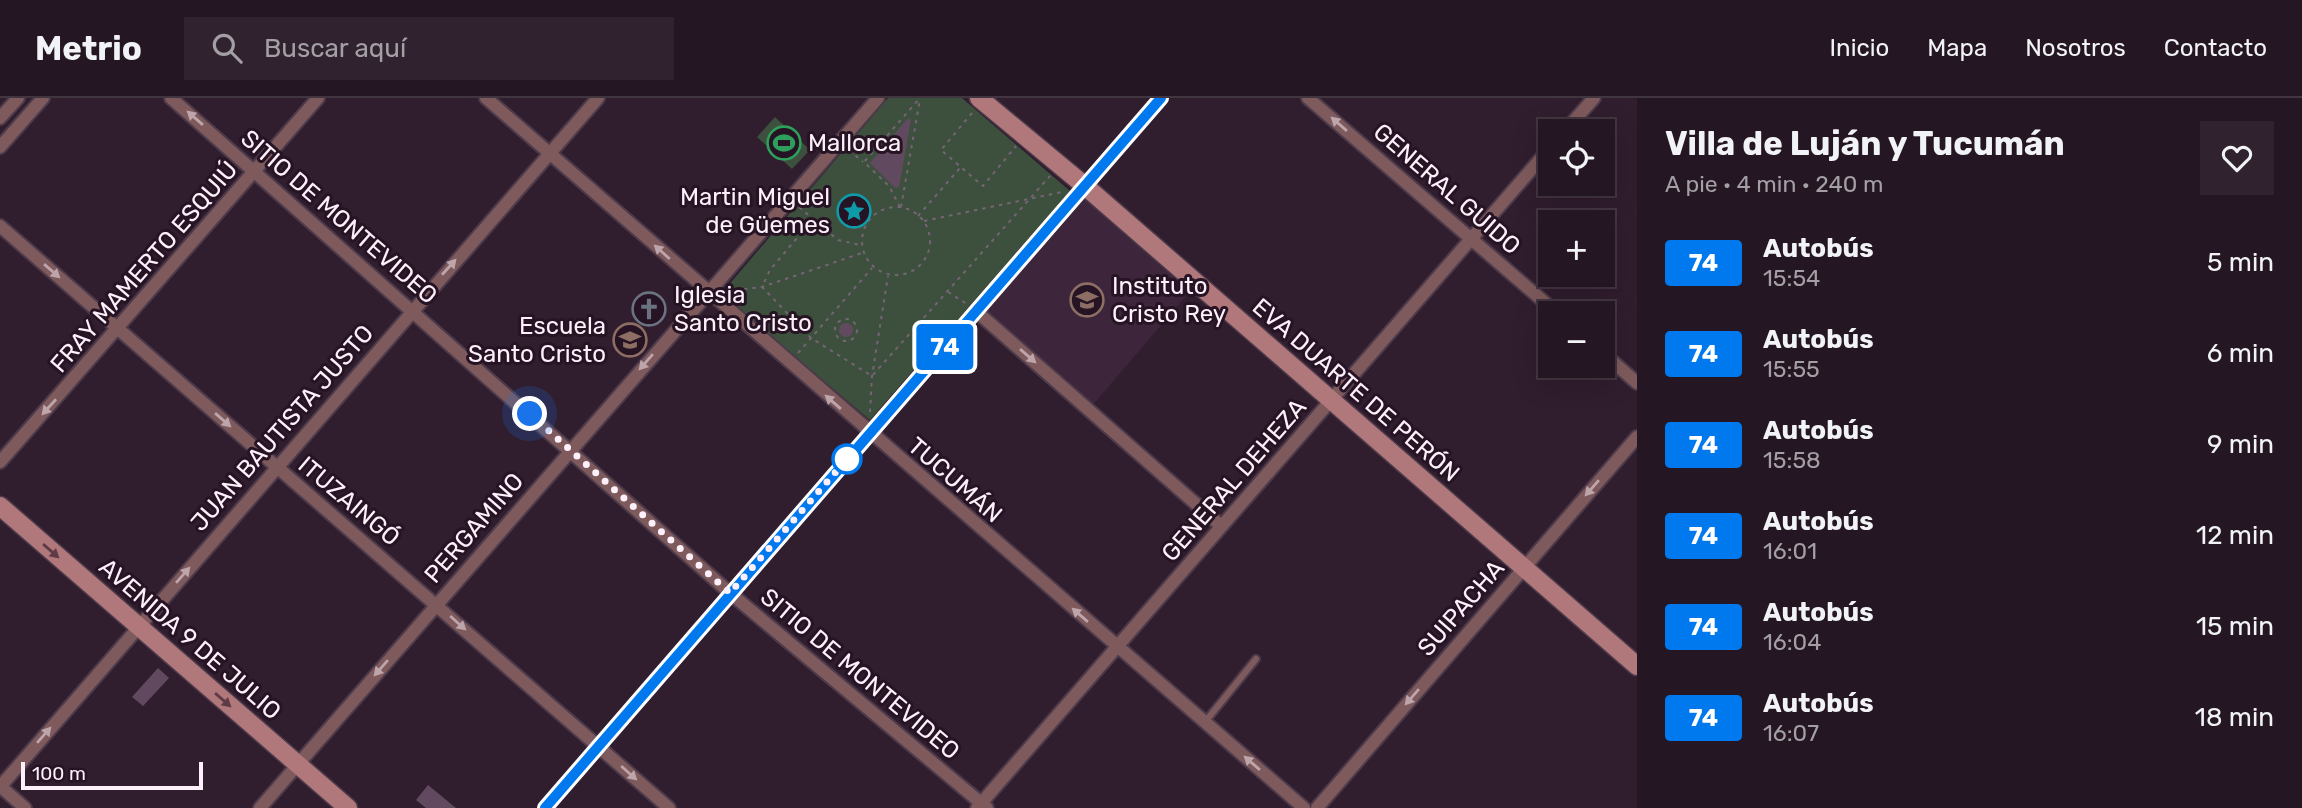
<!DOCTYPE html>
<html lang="es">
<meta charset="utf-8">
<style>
:root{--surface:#241622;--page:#30232f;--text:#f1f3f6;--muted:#a39fa5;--line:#413540}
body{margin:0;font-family:Rubik,sans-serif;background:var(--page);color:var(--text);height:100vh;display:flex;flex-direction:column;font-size:26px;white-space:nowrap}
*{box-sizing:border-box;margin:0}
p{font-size:23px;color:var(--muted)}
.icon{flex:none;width:38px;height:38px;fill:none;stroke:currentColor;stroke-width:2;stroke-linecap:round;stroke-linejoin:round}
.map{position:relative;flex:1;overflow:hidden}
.drawer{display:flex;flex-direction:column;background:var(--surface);width:665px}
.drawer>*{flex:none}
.badge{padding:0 14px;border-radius:5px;font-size:24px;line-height:46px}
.tools{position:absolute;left:1538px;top:21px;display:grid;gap:14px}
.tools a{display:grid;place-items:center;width:77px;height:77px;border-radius:0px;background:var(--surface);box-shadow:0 7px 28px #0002,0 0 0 2px var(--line);font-size:35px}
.scale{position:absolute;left:21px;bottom:18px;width:182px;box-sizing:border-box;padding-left:7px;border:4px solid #fdf0fb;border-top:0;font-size:19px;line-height:24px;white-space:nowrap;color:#fdf0fb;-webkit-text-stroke:5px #261324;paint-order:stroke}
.you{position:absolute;width:35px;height:35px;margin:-18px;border:5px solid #fff;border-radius:50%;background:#1a73e8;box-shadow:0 0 0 10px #1a73e833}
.map>.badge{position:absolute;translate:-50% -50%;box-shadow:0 0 0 4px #fff}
.round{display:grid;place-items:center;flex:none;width:74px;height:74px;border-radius:0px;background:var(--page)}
.overview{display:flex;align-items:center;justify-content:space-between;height:119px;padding:0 28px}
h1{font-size:33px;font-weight:700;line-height:52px}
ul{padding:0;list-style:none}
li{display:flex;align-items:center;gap:21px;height:91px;padding:0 28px}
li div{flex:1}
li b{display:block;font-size:26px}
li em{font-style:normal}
li .badge{min-width:77px;font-weight:700;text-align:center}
header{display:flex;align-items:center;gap:42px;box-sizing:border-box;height:98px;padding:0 35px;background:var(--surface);border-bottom:2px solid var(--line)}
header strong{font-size:33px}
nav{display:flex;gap:38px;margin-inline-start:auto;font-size:24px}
.search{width:490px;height:63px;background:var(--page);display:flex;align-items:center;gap:18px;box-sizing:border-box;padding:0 24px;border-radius:0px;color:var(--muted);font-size:26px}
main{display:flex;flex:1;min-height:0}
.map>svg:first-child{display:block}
</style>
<header>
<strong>Metrio</strong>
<div class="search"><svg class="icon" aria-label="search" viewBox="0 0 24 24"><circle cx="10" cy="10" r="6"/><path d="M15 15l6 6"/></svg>Buscar aquí</div>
<nav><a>Inicio</a><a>Mapa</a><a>Nosotros</a><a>Contacto</a></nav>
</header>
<main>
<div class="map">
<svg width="1637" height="710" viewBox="0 0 1637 710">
<rect width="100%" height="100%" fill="#301d2e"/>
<path fill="#3d253b" d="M1082 98 1191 192 1092 308 983 212Z"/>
<g fill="#3d503e">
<path d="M888 0H962L1070 93 870 322 721 196Z"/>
<path d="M775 19 810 52 792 71 757 39Z"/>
</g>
<g fill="#614a5f">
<path d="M908 20 911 22 899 89 895 90 870 65Z"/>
<circle cx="846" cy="232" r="7"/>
<path d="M158 570 169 580 143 608 132 599Z"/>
<path d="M428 687 456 710H426L416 702Z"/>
</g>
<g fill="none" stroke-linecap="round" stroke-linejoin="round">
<defs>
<path id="lane" d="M1205 624 1256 561"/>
<g id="street">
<path d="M171 0 730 495 987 710"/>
<path d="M486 0 1304 710"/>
<path d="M1308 0 1557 215"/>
<path d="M0 20 18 0"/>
<path d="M1565 33 1594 0"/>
<path d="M0 49 43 0"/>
<path d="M0 128 669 710"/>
<path d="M976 213 1220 427"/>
<path d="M1603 255 1637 285"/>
<path d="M0 364 318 0"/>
<path d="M0 688 25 710"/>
<path d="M0 689 598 0"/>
<path d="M260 710 878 0"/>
<path d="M545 710 1161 0"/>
<path d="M977 710 1550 50"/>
<path d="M1317 710 1637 339"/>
</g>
<g id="secondary">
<path d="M979 0 1085 88 1637 568"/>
<path d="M0 408 348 710"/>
</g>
</defs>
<use href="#lane" stroke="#4d3b4b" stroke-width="10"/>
<use href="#street" stroke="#4d3b4b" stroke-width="16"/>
<use href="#secondary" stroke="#4d3b4b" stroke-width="21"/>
<g stroke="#756473" stroke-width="2" stroke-dasharray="3.5 5" stroke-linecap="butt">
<path d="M972 15 941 52 983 88 1016 48"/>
<path d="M849 52 863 64"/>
<path d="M799 109 838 142 860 147"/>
<path d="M900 109 889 88 864 64 920 0"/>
<path d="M901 109 920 1"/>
<circle cx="896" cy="143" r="34"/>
<path d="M918 118 960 70"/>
<path d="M813 121 770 172 762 189 811 240 872 278 1050 78"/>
<path d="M924 123 1062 94"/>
<path d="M727 193 762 189 862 155"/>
<path d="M948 194 967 206"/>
<circle cx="846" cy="232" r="11"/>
<path d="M798 255 872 170"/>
<path d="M870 314 872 278 888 178"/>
</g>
<use href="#lane" stroke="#7e5a5c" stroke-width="6"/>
<use href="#street" stroke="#7e5a5c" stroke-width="12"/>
<use href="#secondary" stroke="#b1787b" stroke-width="18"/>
</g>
<defs><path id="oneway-solid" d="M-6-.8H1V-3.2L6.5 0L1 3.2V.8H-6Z" transform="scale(1.75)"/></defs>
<g fill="#bea5ac">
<use href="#oneway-solid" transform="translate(195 20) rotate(-139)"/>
<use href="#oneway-solid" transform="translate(1339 26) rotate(-139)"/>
<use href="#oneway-solid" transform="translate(662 154) rotate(-138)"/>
<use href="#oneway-solid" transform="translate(449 169) rotate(-48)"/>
<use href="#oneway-solid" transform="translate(52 173) rotate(41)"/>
<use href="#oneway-solid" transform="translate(1028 258) rotate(41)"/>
<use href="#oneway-solid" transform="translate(646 264) rotate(131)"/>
<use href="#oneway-solid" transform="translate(833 304) rotate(-139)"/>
<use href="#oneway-solid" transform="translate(49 309) rotate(132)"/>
<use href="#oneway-solid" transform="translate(223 322) rotate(41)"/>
<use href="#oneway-solid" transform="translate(1592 390) rotate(131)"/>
<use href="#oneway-solid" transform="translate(183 477) rotate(-49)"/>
<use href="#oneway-solid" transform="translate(1080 517) rotate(-139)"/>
<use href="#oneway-solid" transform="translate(458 525) rotate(42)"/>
<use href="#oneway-solid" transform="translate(381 570) rotate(131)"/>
<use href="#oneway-solid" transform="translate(1412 599) rotate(131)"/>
<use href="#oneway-solid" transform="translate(44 637) rotate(-49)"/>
<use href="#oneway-solid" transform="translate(1252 665) rotate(-139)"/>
<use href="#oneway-solid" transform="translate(629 675) rotate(42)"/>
</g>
<g fill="#5e3b47">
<use href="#oneway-solid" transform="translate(51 453) rotate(41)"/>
<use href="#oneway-solid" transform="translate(223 602) rotate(41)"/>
</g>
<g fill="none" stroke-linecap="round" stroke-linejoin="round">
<defs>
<path id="line" d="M545 710 1161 0"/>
</defs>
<use href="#line" stroke="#fff" stroke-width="16"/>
<use href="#line" stroke="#0079ef" stroke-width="10"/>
<path stroke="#fdf0fb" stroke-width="7" stroke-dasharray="0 12.6" d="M530 316 730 495 847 361"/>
</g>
<defs>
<symbol id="stadium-ring" viewBox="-11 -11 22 22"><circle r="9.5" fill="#261324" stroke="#2e9e5b" stroke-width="1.5"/><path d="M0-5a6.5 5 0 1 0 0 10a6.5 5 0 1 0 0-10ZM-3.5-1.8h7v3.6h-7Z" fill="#2e9e5b"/></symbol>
<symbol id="sight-ring" viewBox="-11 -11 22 22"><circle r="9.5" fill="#261324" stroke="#0f9aa8" stroke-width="1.5"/><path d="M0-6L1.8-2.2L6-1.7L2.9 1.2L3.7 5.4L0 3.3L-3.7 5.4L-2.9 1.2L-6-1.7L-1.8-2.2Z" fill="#0f9aa8"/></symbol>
<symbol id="school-ring" viewBox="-11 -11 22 22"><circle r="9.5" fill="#261324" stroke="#8d6e63" stroke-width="1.5"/><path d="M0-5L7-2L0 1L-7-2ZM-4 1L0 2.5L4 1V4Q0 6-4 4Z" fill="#8d6e63"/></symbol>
<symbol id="church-ring" viewBox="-11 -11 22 22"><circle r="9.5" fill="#261324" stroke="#6b7280" stroke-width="1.5"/><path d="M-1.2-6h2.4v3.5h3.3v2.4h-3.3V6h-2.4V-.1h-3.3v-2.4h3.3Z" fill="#6b7280"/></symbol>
</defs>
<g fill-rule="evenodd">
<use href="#stadium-ring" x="765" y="26" width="38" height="38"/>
<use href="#sight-ring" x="835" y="94" width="38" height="38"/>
<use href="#school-ring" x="1068" y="183" width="38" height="38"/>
<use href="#church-ring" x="630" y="192" width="38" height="38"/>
<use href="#school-ring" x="611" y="223" width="38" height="38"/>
</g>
<circle fill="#fff" stroke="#0079ef" stroke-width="3.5" cx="847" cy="361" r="14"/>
<g text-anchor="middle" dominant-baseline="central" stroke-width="6" stroke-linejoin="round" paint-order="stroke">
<g font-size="24" fill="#fdf0fb" stroke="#261324" text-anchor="start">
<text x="808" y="45">Mallorca</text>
<text x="830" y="99" text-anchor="end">Martin Miguel<tspan x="830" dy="28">de Güemes</tspan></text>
<text x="1112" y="188">Instituto<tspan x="1112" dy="28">Cristo Rey</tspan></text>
<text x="674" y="197">Iglesia<tspan x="674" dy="28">Santo Cristo</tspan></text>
<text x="606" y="228" text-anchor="end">Escuela<tspan x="606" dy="28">Santo Cristo</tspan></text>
</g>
<g font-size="24" fill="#fdf0fb" stroke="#261324">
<text transform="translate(1447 91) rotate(41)">GENERAL GUIDO</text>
<text transform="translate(339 119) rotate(41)">SITIO DE MONTEVIDEO</text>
<text transform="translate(144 169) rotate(-49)">FRAY MAMERTO ESQUIÚ</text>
<text transform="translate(1356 292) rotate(41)">EVA DUARTE DE PERÓN</text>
<text transform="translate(282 330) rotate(-49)">JUAN BAUTISTA JUSTO</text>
<text transform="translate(955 382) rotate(41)">TUCUMÁN</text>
<text transform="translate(1234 382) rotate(-49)">GENERAL DEHEZA</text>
<text transform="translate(349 403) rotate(40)">ITUZAINGÓ</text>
<text transform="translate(474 430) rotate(-49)">PERGAMINO</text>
<text transform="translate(1461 510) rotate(-49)">SUIPACHA</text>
<text transform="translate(190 541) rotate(41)">AVENIDA 9 DE JULIO</text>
<text transform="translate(860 576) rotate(40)">SITIO DE MONTEVIDEO</text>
</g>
</g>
</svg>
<div class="tools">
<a><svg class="icon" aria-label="locate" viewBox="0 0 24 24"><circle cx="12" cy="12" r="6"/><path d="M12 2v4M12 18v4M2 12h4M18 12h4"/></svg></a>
<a>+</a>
<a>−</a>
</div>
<div class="scale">100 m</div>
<div class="you" style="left:530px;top:316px"></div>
<b class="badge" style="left:945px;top:249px;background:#0079ef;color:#fff">74</b>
</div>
<section class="drawer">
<div class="overview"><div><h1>Villa de Luján y Tucumán</h1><p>A pie · 4 min · 240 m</p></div><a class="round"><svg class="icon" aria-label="heart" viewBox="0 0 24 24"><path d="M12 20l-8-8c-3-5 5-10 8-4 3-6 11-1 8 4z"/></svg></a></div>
<ul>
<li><span class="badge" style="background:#0079ef;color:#fff">74</span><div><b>Autobús</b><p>15:54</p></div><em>5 min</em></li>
<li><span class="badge" style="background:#0079ef;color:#fff">74</span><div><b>Autobús</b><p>15:55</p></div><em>6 min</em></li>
<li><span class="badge" style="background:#0079ef;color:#fff">74</span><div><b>Autobús</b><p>15:58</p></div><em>9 min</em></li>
<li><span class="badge" style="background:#0079ef;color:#fff">74</span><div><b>Autobús</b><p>16:01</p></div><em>12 min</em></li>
<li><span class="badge" style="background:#0079ef;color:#fff">74</span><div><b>Autobús</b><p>16:04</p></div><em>15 min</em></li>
<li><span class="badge" style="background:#0079ef;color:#fff">74</span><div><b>Autobús</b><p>16:07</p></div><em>18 min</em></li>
</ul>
</section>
</main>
